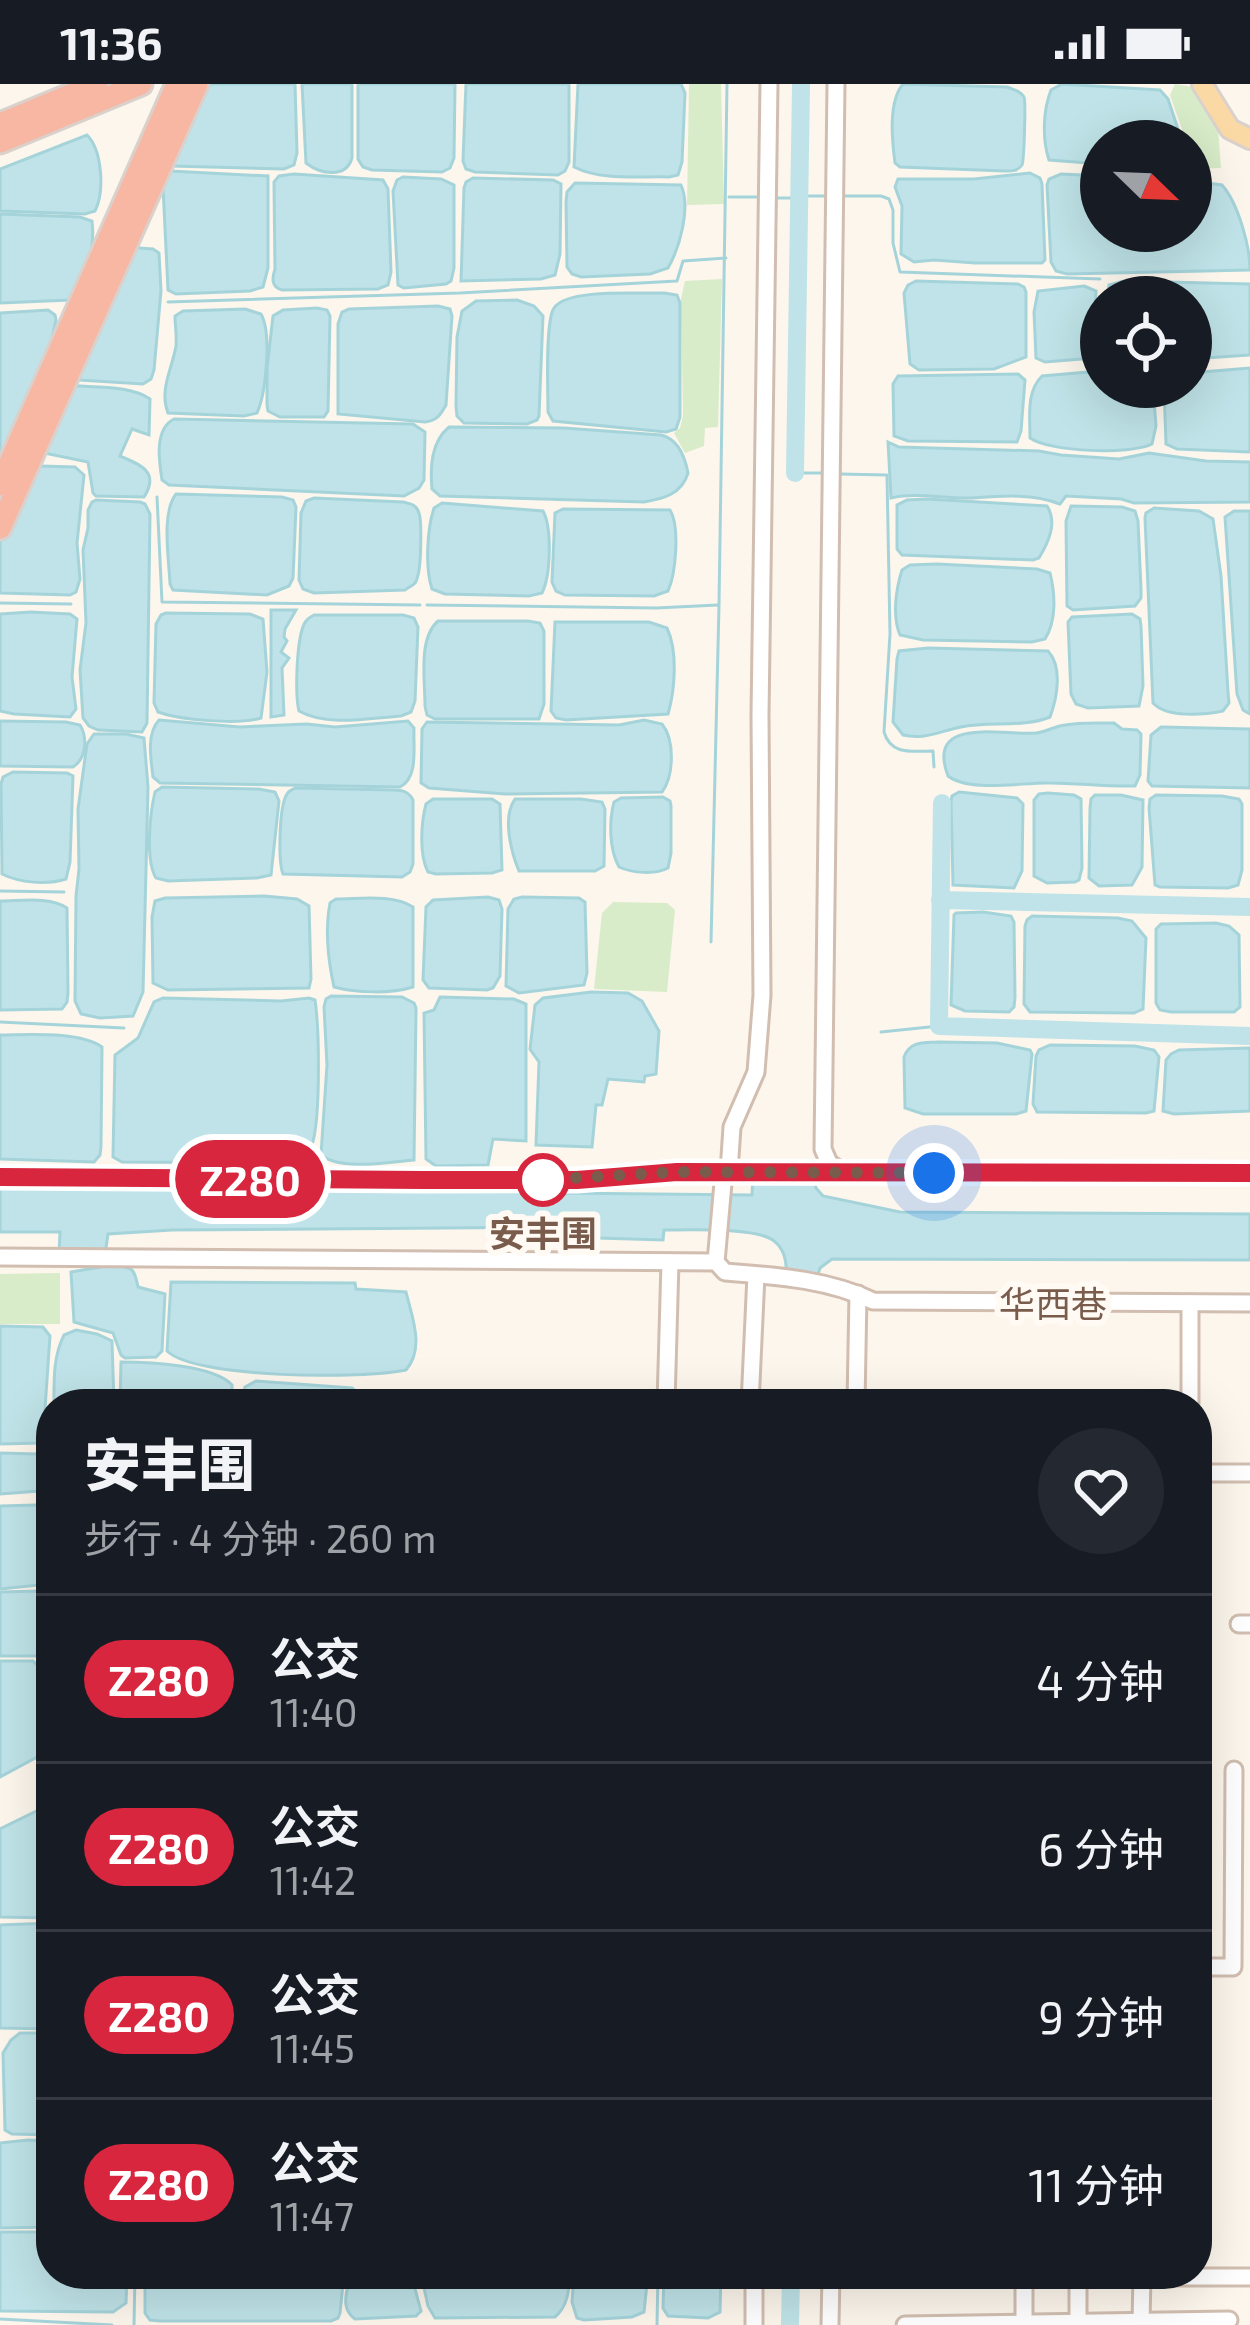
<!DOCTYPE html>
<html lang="zh">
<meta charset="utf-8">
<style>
:root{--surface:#171b24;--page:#242831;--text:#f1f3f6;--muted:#9ea1a6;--line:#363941}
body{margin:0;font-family:"Exo 2","Noto Sans SC",sans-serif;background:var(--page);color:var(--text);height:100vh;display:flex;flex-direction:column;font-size:45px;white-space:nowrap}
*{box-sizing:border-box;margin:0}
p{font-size:39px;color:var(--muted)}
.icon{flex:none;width:66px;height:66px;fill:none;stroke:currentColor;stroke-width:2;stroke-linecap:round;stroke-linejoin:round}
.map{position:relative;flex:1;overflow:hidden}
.drawer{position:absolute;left:36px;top:1305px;width:1176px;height:900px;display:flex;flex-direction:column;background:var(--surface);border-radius:48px;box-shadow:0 12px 48px #0002}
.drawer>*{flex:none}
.badge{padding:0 24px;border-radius:39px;font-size:42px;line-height:78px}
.needle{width:78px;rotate:113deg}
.fabs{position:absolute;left:1080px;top:36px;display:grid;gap:24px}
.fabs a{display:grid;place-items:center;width:132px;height:132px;border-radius:50%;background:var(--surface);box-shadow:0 12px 48px #0002;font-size:60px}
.you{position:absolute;width:60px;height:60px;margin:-30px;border:9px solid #fff;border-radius:50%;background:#1a73e8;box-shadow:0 0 0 18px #1a73e833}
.map>.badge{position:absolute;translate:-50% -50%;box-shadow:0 0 0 6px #fff}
.round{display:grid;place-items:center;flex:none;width:126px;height:126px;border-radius:63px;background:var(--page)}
.head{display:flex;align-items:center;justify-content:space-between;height:204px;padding:0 48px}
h1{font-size:57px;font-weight:800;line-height:90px}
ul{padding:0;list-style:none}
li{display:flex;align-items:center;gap:36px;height:168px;padding:0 48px;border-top:3px solid var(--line)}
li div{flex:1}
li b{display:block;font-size:45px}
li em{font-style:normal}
li .badge{min-width:132px;font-weight:700;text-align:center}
.status{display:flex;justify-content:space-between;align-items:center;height:84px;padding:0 60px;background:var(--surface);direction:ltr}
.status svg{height:33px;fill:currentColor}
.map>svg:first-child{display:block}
</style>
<div class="status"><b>11:36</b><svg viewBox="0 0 49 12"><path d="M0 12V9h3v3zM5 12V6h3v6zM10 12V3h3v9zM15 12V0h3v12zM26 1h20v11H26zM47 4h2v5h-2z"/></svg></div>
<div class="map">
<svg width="1250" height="2241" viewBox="0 0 1250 2241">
<rect width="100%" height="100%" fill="#fdf6ec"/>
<g fill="#d8ecc9">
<path d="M689 0H721L724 120 687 121Z"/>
<path d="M1175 0 1193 3 1218 44 1221 84 1191 85V57H1186L1170 11Z"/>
<path d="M722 195 718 343 705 344 704 362 685 369 674 349 680 344 683 332 681 215 685 197Z"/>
<path d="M613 818 667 819 675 826 667 908 594 905 602 829Z"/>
<path d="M60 1189V1240H0V1190Z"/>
</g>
<g fill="#bfe3e8" stroke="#a5d3da" stroke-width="3">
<path d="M212 0H295L297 69 294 81 284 85 173 82 180 14Z"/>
<path d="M302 0H352V74C346 95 320 90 306 79Z"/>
<path d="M358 0H455L454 74 450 84 442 88 372 86 363 83 358 75Z"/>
<path d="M466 0H569V78L565 87 558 91 475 88 466 85 463 77Z"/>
<path d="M578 0H681L685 9 682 78 678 91 669 93C639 92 602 97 574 83Z"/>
<path d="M903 0 1007 3C1014 6 1021 7 1024 13 1026 16 1024 78 1022 81 1017 88 1011 87 1004 87L900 83 895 79C892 56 888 18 903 0Z"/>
<path d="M1062 0 1160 6 1168 15 1182 57H1101V80L1049 76C1042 55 1043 26 1051 6Z"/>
<path d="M87 51C102 66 105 107 95 127L85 130 0 127V85Z"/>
<path d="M170 87 268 92V184L263 203 250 207 176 210 168 206 163 103Z"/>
<path d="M1030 89 1040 94 1042 100 1045 176 1042 179H975L934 176 914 178 901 170 902 122 895 103 898 95H974Z"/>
<path d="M294 90 383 96 388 105 391 188 388 201 378 205 282 206C271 203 272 194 275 185L274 98 279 92Z"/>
<path d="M1061 90 1101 92V147H1191V97L1222 101C1238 119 1250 162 1250 186L1067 190 1056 187 1051 178 1047 101 1049 95Z"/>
<path d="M403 93 441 95 454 101V184L451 197 446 200 404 204 398 201 393 107 397 96Z"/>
<path d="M473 94 553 96 561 100 560 170 555 191 541 195 461 197 464 104 466 98Z"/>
<path d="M575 99 681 101C691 123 680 163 668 184L650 190 581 193 572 190 567 183 566 118 567 108Z"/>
<path d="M0 130 80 133 92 137C95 162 88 197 71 216L0 219Z"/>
<path d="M110 162 153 165 159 169 161 207 154 286 151 295 143 300 61 295Z"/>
<path d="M916 197 1018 200 1024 203 1026 208V273L994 285 919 286 910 280 904 209 908 201Z"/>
<path d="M1124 197 1250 200V271L1191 275V213H1107L1109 201Z"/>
<path d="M1084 202 1096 207 1093 274 1045 278 1036 274 1034 228 1038 207Z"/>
<path d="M664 209 677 211 680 219V333L676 345 666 348 553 337 548 328C548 308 545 237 554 224 567 204 640 210 664 209Z"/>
<path d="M517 216 534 222 543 232 539 332 537 336 527 340 464 339 457 332 456 322 457 253 462 227 476 217Z"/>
<path d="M438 222 450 225 452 232 446 321C441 330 437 337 425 338L338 330V240L342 228 349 225Z"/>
<path d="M317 224 327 226 330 232 328 327 324 333H280L268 327 267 321V284L273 232 283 226Z"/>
<path d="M245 225 261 230C272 249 266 309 257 329L244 332 168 329C159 306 172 285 176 262 177 252 175 242 175 232L183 227Z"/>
<path d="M48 226 55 231 56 236 26 370 0 368V229Z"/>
<path d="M1250 284V368L1177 365 1166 360 1164 303H1191V289Z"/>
<path d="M1101 287V303H1153L1156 342 1152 360C1130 371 1050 368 1030 354 1030 332 1026 308 1042 292Z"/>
<path d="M1018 290 1025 296 1021 347 1017 358 908 357 894 352 893 300 898 292Z"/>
<path d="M65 301C91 304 129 300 150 315L149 351 132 345 120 372C141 381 160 388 144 413L96 412 93 409 88 378 39 368Z"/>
<path d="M174 335 413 340 425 348 424 396 419 404 404 412 169 401 162 396C159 377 154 345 174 335Z"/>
<path d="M449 343 564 344 661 351C678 355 685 373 688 389 682 410 663 415 644 418L440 412 432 405C430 383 431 358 449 343Z"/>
<path d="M888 358 899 363 1039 367 1061 371 1119 375 1149 369 1206 377 1250 378V418L1134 419 1121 415 1066 412 1060 420C1032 409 1000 412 971 414 944 415 917 408 891 414Z"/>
<path d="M4 381 75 383 84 391 77 459 80 495 76 508 70 511 0 509V404Z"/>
<path d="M176 410 282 413 293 416 296 423 293 494 289 502 267 511 173 506 170 500C169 475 161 429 176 410Z"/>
<path d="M314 414 403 418C411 420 416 420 419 429 422 437 421 481 418 491 416 501 414 500 405 506L314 509 303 505 299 496 301 429 306 417Z"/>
<path d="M927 415 1047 422C1058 439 1048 459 1039 474L1033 476 902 471 897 465V421L907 416Z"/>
<path d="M96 416 140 418 145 420 150 430 147 639 142 648 98 646 89 642 83 634 80 586 86 539 83 466 88 444V426L92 418Z"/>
<path d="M442 419 543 427C552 443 551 491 542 509L529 512 445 510 432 505C425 484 427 445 434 424Z"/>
<path d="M1071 422 1122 423 1135 427 1138 437 1141 505V514L1135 522 1073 526 1067 522 1066 437Z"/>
<path d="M1154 424 1199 427 1213 435 1221 492 1228 608 1229 619 1223 627C1203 631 1167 634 1153 619L1145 434 1146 429Z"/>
<path d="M563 425 670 426C680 442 676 489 668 507L654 512 565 511 556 507 552 498 555 429Z"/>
<path d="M1234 427H1250V630L1243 626 1237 610 1225 433Z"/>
<path d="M937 480 1037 485 1050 489C1055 509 1057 536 1045 555L1032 558 923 556 900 551C892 532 896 505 902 486L910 481Z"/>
<path d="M271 526H296L285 545 284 553 287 557 281 568 289 574 282 584 284 631 271 633Z"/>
<path d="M31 528 70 530 77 535 72 593 76 625 70 633 14 630 0 627V530Z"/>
<path d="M166 529 250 530 263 535 267 588 261 634C238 641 181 636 158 628L154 619 156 540 161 531Z"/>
<path d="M1132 530 1140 535 1141 542 1143 602 1139 622 1088 624 1076 620 1071 610 1068 538 1072 533Z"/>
<path d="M314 531H403L414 534 418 543 415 617 411 628 401 632C370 634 327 643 299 627 295 611 296 550 306 537 308 534 311 533 314 531Z"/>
<path d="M438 537H528L540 539 544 547V620L539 635H435L427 631 425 622C425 596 418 554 438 537Z"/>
<path d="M555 538H649L667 544C678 567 675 606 668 630L566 636 556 634 551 627Z"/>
<path d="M928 564 1048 567C1063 583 1057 614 1050 633 1023 644 990 637 961 643 940 647 925 656 903 651L893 638 897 575 899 567Z"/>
<path d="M159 636 240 643 307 640 335 643 408 637 414 644C413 663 419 693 400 703L160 699 153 693C151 675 146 650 159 636Z"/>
<path d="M644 636 662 640C675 656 674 692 662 708L505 710 429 704 421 699 422 645 427 638 619 641Z"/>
<path d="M0 637 66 638 80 641C88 654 86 675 73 683L0 682Z"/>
<path d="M1114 639 1122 645 1137 646 1141 650 1140 691 1135 702C1107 703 1078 699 1050 699 1023 698 970 709 948 692 925 631 1002 652 1036 649 1046 648 1055 642 1065 641 1080 638 1098 639 1114 639Z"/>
<path d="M1161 643 1250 645V704L1152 702 1148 697 1151 651Z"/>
<path d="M94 650H126L144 654 148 703 143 908 133 932 100 934 81 930 75 917 76 812 79 785 78 725 87 660Z"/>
<path d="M13 688 67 689 73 692 70 778 66 795C47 801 20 799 2 790L1 700 3 693Z"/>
<path d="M162 703 259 705 275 708 279 717 271 791 257 794 168 797 156 794C145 776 150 729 155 708Z"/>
<path d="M295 704 394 706C403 706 409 708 413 716V780L410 788 402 793 283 790C278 777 279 722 287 710 288 707 292 706 295 704Z"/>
<path d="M959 708 1017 714 1023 720 1022 787 1014 804 953 801 951 717 952 712Z"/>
<path d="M1048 709 1074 711 1081 715 1082 784 1079 796 1075 798 1047 799 1034 792V716L1039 710Z"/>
<path d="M1095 711H1121L1143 716 1142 783 1132 801 1099 802 1089 794 1090 724 1091 715Z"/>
<path d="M1156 711 1222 712 1239 715 1242 720V786L1238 801 1228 804 1160 803 1155 801 1149 724 1150 715Z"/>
<path d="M663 713 670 717 671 722V769L668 784C655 791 632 789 619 783 609 765 609 737 614 718L621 714Z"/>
<path d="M433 715H492L500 720 502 786 492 789 436 790 428 788C419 771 421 739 426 720Z"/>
<path d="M515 715H581L602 718 605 725 604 782 595 787H519C511 768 502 733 515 715Z"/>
<path d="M264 812 297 815 309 822 311 895 309 904 168 906 153 899 152 833 155 817 165 814Z"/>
<path d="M488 813 499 816 502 825 500 892 493 904 487 906 429 904 423 896 426 823 433 816Z"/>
<path d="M522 813 579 814 585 818 587 889 584 901 519 909 506 902 508 825 514 815Z"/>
<path d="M336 815C360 815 393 810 413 823V903C391 910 356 909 334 903 328 876 325 846 330 819Z"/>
<path d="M0 817C21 817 50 812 67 824L68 909 67 918 62 925 0 926Z"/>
<path d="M983 828 1011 832 1014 838 1015 913 1014 923 1009 928 965 927 951 921 954 831 956 829Z"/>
<path d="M1032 832 1118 834 1132 837 1146 854 1143 925 1134 929 1030 928 1024 920 1025 842 1027 836Z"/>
<path d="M1216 839 1229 842 1239 851 1240 923 1234 928H1171L1160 926 1156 919V845L1161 840Z"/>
<path d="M591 908 628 909 642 917 659 947 656 990 645 992 644 998 608 995 602 1021H596L592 1063 536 1061 539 978 530 965 535 921 543 914Z"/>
<path d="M331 912 402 913 414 919 416 924 414 1076C389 1078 341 1087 321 1071L327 981 324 923 326 915Z"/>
<path d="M440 913 514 915 526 920V1057L493 1055 488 1081 436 1082 426 1075 424 929 434 926Z"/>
<path d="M163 914 281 917 309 914 315 916C319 943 322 1047 309 1068 305 1076 302 1076 294 1079L122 1078 113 1073 115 971 138 954 154 918Z"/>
<path d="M0 951C28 951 79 947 102 963L101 1063 100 1071 94 1078 0 1075Z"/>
<path d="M938 958 997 959 1030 966 1032 970 1026 1027 1016 1030H923L905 1024 904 973C910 957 923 959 938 958Z"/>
<path d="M1050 961 1135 962 1154 966 1159 973 1154 1027 1146 1029 1037 1028 1033 1020 1036 972 1039 966Z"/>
<path d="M1250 964V1027L1174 1030 1163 1027 1166 976 1171 970 1179 966Z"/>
<path d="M753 1089 813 1090 816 1104 823 1112 900 1128 1250 1130V1176L832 1175 820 1184 816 1197 786 1193C787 1180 786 1166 774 1157 758 1143 687 1146 664 1146L663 1156 597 1154 578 1143 172 1146 108 1150 105 1171 59 1169 60 1148H0V1103L752 1111Z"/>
<path d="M112 1181C132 1184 134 1182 138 1203L165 1210 162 1267 156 1273 125 1274 121 1271 113 1249 74 1238 71 1188Z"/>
<path d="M171 1198 355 1199 356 1205 406 1208C412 1233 425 1264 406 1286 364 1295 196 1295 167 1267Z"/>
<path d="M0 1242 43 1243 50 1252 43 1354 39 1359 0 1360Z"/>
<path d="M76 1246 97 1250 112 1257 114 1320H54C54 1296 53 1273 64 1251Z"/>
<path d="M121 1278C149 1278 214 1281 232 1301V1320H120Z"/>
<path d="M256 1297 352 1304 359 1310 360 1320H241L245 1303Z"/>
<path d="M389 1307 539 1311 571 1307 585 1309 592 1320H379L384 1309Z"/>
<path d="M0 1369 36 1370 42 1373V1399L39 1407 0 1410Z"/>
<path d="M36 1421 42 1424 45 1434 40 1501 0 1505V1422Z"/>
<path d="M39 1507C50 1519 48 1552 43 1568L35 1572H0V1508Z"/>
<path d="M0 1577H33L39 1583 46 1661 41 1671 0 1693Z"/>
<path d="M51 1720V1834L0 1833V1745Z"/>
<path d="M51 1839V1945L0 1944V1841Z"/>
<path d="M20 1949H51V2051L12 2050 5 2046 3 1969 11 1956Z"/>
<path d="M28 2056 51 2057V2143L0 2144V2059Z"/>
<path d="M0 2148H51V2190H127L126 2219 113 2228 0 2227Z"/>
<path d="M145 2190H344L340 2229 338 2234 331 2237H160L150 2236 145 2229Z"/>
<path d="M350 2190H411L421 2227 416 2232 355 2235C339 2223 348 2207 350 2190Z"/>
<path d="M421 2190H570C569 2206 568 2222 555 2233L435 2234 428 2222Z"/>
<path d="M574 2190H648L644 2228 632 2233 584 2236 577 2234 572 2218Z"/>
<path d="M664 2190H721L720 2228 708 2234 668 2232 663 2224Z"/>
</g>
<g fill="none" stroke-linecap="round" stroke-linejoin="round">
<g stroke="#a5d3da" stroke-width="3">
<path d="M799 112H827"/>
<path d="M843 112H881L889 115 893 126V159L900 188 1100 195"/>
<path d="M729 113H761"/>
<path d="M771 114H799"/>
<path d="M168 218 460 209 677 197 683 177 726 174"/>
<path d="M795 389H823"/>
<path d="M839 390 887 391 890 550 884 648C891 672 913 667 933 667L934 683"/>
<path d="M157 413 162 518 420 521"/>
<path d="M0 519 71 520"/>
<path d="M427 521 656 524 718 521"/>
<path d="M0 807 64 808"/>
<path d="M711 858 719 521 727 0"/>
<path d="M0 938 124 944"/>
<path d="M881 948 939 942"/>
<path d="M0 2235 112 2241"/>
<path d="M134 2241 135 2190"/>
<path d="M657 2241 658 2190"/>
</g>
<g stroke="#bfe3e8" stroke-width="18">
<path d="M795 389 801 0"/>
<path d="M942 719 939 942 1250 952"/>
<path d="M940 816 1250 823"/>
<path d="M790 2241 791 2190"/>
</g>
<defs>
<g id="minor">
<path d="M836 0 823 1065 829 1079 841 1087"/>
<path d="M729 1088 732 1043 756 988 762 911 760 631 769 0"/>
<path d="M0 1093 423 1096H577L677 1088 1250 1089"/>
<path d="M0 1173 716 1178 725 1188C775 1192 828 1195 873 1217L1250 1219"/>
<path d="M670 1178 666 1320H693"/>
<path d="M716 1178 724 1088"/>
<path d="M1190 1219V1320"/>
<path d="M750 1320 756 1191"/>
<path d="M856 1320 858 1210"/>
<path d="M1197 1389H1250"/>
<path d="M1239 1540H1250"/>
<path d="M1197 1883H1233L1234 1686"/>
<path d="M754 2190V2241"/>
<path d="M1024 2190V2241"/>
<path d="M1141 2193H1250"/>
<path d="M830 2241 831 2190"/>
<path d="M905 2241 1229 2236"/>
<path d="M1078 2241V2190"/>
<path d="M1141 2241 1142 2190"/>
</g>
<path id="major" d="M1202 0 1230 45 1250 55"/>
<g id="highway">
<path d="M0 40 97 0"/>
<path d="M0 58 141 0"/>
<path d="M0 401 177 0"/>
<path d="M0 444 197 0"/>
</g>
</defs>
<use href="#minor" stroke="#d1beb0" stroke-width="21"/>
<use href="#major" stroke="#dad1cd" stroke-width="24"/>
<use href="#highway" stroke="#dad1cd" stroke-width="27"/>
<use href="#minor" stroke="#fff" stroke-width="15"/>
<use href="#major" stroke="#fbd9a5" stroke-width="18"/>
<use href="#highway" stroke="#f7b7a3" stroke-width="21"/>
</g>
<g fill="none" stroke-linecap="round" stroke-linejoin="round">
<defs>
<path id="line" d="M0 1093 423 1096H577L677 1088 1250 1089"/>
</defs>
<use href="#line" stroke="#fff" stroke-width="27"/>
<use href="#line" stroke="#d7263d" stroke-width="18"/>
<path stroke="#7a5c4d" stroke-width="12" stroke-dasharray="0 21.6" d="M543 1096H538L677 1088 934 1089"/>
</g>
<circle fill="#fff" stroke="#d7263d" stroke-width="6" cx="543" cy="1096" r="24"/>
<g text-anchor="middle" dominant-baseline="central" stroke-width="12" stroke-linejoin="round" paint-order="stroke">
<g font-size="36" font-weight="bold" fill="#7a5c4d" stroke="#fffaf3">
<text x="543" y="1148">安丰围</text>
</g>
<g font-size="36" fill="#7a5c4d" stroke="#fffaf3">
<text x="1053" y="1218">华西巷</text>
</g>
</g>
</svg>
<div class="fabs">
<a><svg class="needle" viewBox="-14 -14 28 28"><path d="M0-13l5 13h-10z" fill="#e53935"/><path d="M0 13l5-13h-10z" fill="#9ea1a6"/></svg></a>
<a><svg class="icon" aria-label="locate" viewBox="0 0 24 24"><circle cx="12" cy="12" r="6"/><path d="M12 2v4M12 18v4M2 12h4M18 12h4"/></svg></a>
</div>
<div class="you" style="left:934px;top:1089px"></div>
<b class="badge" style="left:250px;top:1095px;background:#d7263d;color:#fff">Z280</b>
<section class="drawer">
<div class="head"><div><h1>安丰围</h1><p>步行 · 4 分钟 · 260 m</p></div><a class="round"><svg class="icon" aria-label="heart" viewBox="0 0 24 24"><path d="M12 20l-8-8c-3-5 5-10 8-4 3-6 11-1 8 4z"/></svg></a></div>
<ul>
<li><span class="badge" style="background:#d7263d;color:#fff">Z280</span><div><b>公交</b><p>11:40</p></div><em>4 分钟</em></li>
<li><span class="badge" style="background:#d7263d;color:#fff">Z280</span><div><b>公交</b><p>11:42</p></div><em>6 分钟</em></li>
<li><span class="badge" style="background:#d7263d;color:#fff">Z280</span><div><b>公交</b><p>11:45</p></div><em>9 分钟</em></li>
<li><span class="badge" style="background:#d7263d;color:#fff">Z280</span><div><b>公交</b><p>11:47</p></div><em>11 分钟</em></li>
</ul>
</section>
</div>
